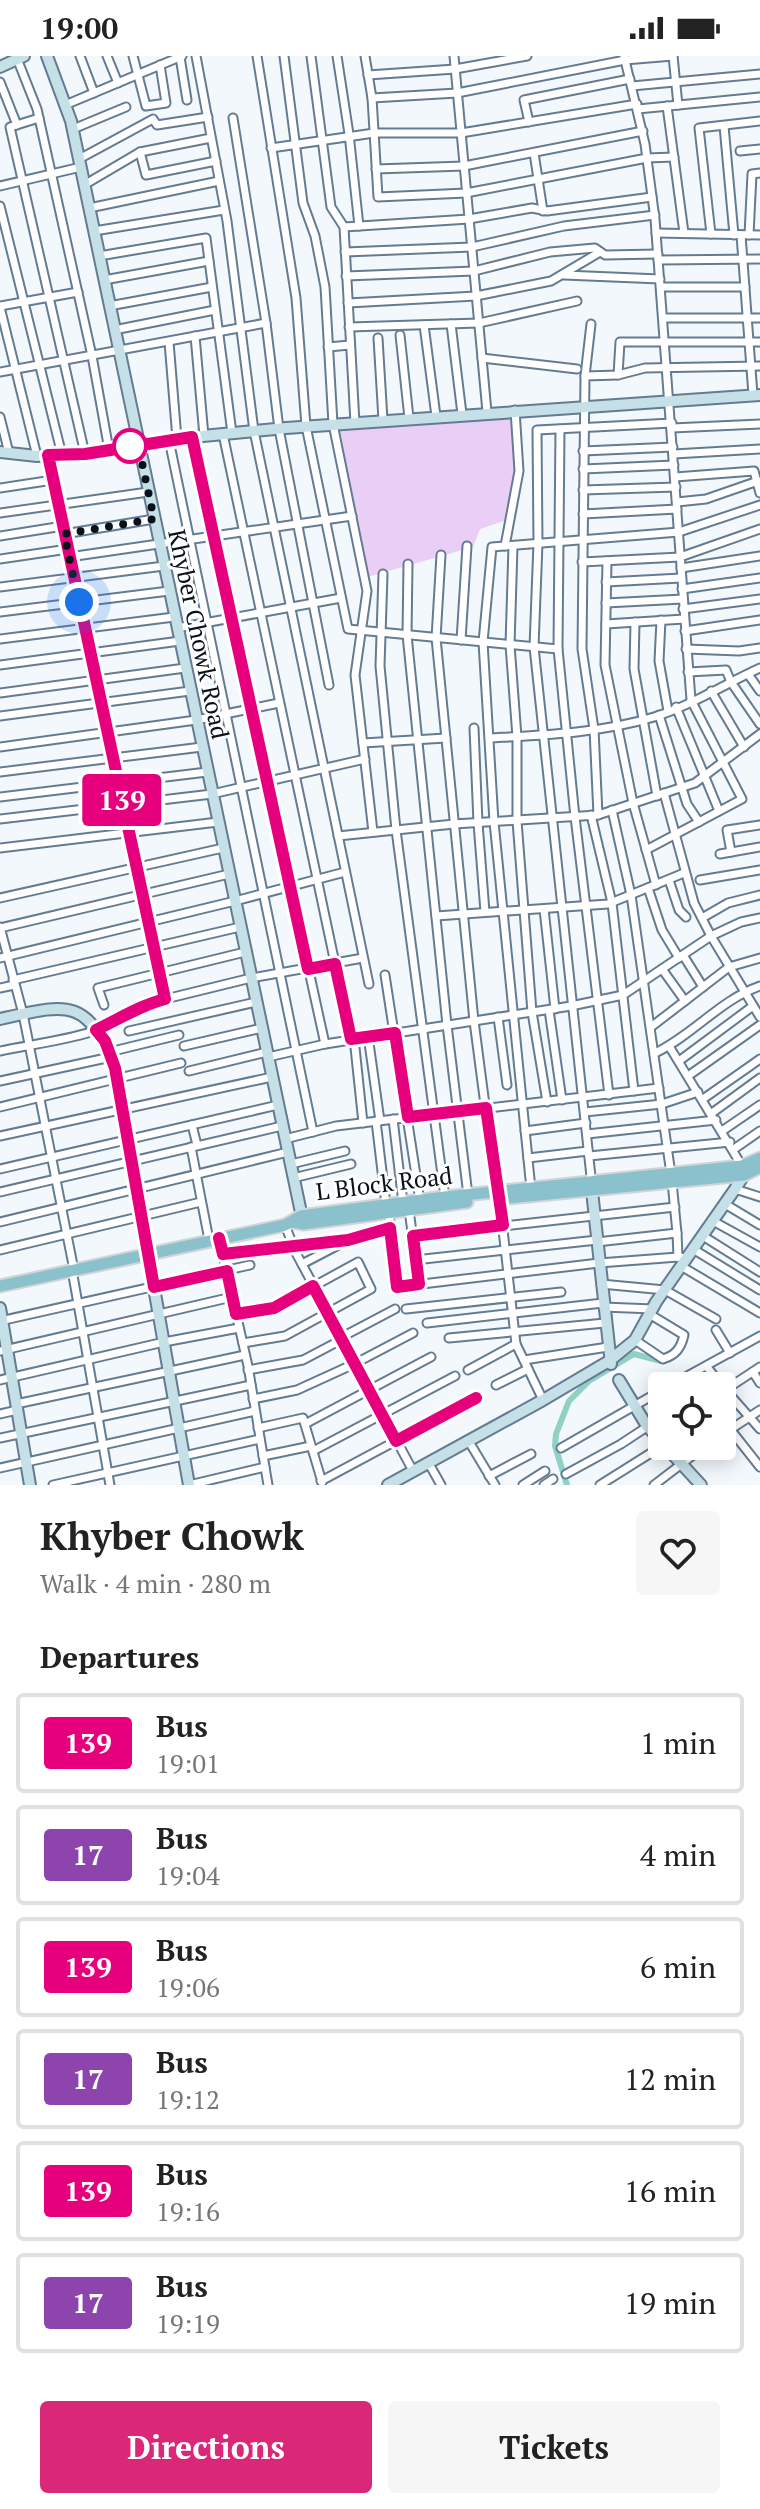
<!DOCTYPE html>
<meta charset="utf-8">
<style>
:root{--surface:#fff;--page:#f6f6f6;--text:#222;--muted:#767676;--line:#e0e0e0;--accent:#db2777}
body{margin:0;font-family:"PT Serif",serif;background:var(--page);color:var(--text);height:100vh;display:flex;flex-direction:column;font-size:30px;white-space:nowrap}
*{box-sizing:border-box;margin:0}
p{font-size:26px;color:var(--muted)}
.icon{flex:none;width:44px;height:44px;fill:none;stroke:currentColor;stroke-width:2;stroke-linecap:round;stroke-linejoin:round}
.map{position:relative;height:1429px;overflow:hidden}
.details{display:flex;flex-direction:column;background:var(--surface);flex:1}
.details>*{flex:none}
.badge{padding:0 16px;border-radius:6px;font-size:28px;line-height:52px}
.fabs{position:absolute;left:648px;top:1316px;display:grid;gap:16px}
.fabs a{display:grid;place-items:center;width:88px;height:88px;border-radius:8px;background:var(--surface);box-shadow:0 4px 20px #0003;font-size:40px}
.you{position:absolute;width:40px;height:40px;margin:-20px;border:6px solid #fff;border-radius:50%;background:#1a73e8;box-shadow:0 0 0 12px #1a73e833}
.map>.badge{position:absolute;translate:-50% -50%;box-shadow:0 0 0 4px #fff}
h2{padding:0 40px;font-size:30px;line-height:72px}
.round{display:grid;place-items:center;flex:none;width:84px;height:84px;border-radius:8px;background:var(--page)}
.summary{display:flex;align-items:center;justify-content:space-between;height:136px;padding:0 40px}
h1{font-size:38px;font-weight:700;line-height:60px}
.button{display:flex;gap:16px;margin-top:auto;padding:16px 40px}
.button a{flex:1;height:92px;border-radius:8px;background:var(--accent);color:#fff;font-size:32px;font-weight:700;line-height:92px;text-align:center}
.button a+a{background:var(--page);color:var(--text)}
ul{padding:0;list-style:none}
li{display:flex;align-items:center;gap:24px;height:100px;margin:0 16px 12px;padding:0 24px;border:4px solid var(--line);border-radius:8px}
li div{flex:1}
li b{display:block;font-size:30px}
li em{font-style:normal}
li .badge{min-width:88px;font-weight:700;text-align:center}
.status{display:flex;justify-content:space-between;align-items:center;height:56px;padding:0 40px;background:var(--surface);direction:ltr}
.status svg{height:22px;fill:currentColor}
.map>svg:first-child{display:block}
</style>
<div class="status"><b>19:00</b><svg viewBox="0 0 49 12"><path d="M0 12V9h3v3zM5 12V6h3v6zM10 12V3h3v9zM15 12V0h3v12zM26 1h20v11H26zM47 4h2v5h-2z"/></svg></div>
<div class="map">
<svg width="760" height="1429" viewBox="0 0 760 1429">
<rect width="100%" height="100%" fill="#f3f8fd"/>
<path fill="#e9cef6" d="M514 354 517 416 507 464 480 473 473 491 364 522 330 369Z"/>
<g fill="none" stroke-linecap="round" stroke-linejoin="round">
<path stroke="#91d1c4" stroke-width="6" d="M567 1429 555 1390 556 1378 569 1345 589 1325 634 1298 661 1305"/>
<defs>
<g id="street">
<path d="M16 0 37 53 92 300 109 394"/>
<path d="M80 0 94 37"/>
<path d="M107 0 118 27"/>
<path d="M133 0 146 50 166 47 160 9"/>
<path d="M196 0 227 165 254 375 369 928"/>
<path d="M257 0 296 242 306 370 348 573 558 593"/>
<path d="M284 0 303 147 315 180 325 231 333 368 367 535 355 619 373 776"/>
<path d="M311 0 331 151 344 171 355 367"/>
<path d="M337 0 349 78 359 170"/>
<path d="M365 0 372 42 378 141 466 137 647 102 674 101"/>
<path d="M454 0 487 356"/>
<path d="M624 0 645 88 655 163 691 644 742 743 646 794"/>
<path d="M673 0 678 49"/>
<path d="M180 1 187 44"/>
<path d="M368 19 455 13 527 0"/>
<path d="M0 26 17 69"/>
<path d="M632 30 760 18"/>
<path d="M372 42 457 37 625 4 673 0"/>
<path d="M65 49 182 0"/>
<path d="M667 50 684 177"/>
<path d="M638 53 760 41"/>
<path d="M39 62 10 71 85 398"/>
<path d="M233 62 266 267 279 373 329 629"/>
<path d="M529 66 524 44 630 23"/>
<path d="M724 70 734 179"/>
<path d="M73 73 126 51"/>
<path d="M271 92 374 77H461L637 48"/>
<path d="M740 95 760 93"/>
<path d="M140 96 146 119 216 105"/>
<path d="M534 97 543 155"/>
<path d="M79 103 153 63 157 69 208 61"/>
<path d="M376 113 464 110 643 75"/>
<path d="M84 129 140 96 211 82"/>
<path d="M0 130 81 111"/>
<path d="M0 150 62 399"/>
<path d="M89 152 219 125"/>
<path d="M344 171 469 163 532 152 547 155 652 141"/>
<path d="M94 175 224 154"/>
<path d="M656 177 760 179"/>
<path d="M711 178 699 72 760 65"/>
<path d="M741 179 753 339"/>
<path d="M749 179 752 118 760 117"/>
<path d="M345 196 472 191 564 170 655 159"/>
<path d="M99 200 206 182 232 377"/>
<path d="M658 204 760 203"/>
<path d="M564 219 660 223"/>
<path d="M346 220 474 215 550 196 595 192 605 199 658 198"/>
<path d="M104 224 209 205"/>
<path d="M661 231H745"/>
<path d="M348 247 476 240 551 225 600 196"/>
<path d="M0 250 78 236"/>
<path d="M109 250 212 231"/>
<path d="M0 251 37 400"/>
<path d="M663 262H760"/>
<path d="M451 268 462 358"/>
<path d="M424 269 436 360"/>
<path d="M349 271 479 267 577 245"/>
<path d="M114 274 215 254"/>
<path d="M400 279 409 362"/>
<path d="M195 280 204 380"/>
<path d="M378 282 383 364"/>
<path d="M169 286 177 383"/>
<path d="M328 291 350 289"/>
<path d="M482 302 577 313"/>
<path d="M0 316 266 267"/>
<path d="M618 319 620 286H760"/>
<path d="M585 320 591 268"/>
<path d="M0 361 9 397"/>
<path d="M672 372 760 368"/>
<path d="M560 373 558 593 575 761 609 1039"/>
<path d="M223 378 351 983"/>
<path d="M192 381 325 988 571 950 623 939 711 880 741 866 760 862"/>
<path d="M169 384 313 1076"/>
<path d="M583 395 673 391"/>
<path d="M674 398 760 393"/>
<path d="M48 399 165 943"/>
<path d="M583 413 674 409"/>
<path d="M675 421 754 415 760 437"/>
<path d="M0 432 53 424"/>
<path d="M583 434 676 431"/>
<path d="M677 446 706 443 758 425"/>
<path d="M0 457 148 436"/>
<path d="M583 458 677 453"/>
<path d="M64 478 154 463"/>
<path d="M0 480 63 470"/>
<path d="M505 490 519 415 515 354"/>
<path d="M513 490 510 589 517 681V765L532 956 547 1046"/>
<path d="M441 499 436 582 474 965 496 1133 500 1148 516 1288 543 1344"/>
<path d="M69 501 352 460"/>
<path d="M0 503 68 493"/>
<path d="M607 505 605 609 633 747 656 829"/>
<path d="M582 506 680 501 760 473"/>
<path d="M408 508 407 579 447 969 468 1139"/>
<path d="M681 512 760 500"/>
<path d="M383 518 380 610 396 774 445 1141"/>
<path d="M606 526 681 522"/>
<path d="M0 531 164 510"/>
<path d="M682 533 760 522"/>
<path d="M606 547 683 543"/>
<path d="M683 553 760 543"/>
<path d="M0 556 169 535"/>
<path d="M661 564 659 605 668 655"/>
<path d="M635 566 634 613 657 740"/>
<path d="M606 568 684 563"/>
<path d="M177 572 341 542"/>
<path d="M685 575 760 564"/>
<path d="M0 583 174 561"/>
<path d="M461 584 467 490"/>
<path d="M686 593 739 595 760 592"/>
<path d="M0 609 180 585"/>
<path d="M688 616 726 614 731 626 760 668"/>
<path d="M748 618 760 635"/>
<path d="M711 635 744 691"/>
<path d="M0 637 185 612"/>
<path d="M676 651 719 755"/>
<path d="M659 659 687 748 699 766"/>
<path d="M0 660 190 635"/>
<path d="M474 672 478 767 485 856"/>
<path d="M490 682C544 679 601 677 654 661 688 651 727 627 760 612"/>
<path d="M363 687 446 682"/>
<path d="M0 691 196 664 279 647"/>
<path d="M0 716 202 691"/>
<path d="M664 737 694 847 711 880 760 961"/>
<path d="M0 741 207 716"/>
<path d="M612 754 631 839 671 1118"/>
<path d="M591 759 612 847 634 1035"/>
<path d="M598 759 594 673 582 593 585 320 618 319 645 312 760 310"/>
<path d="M0 763 212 738 365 703"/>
<path d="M338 780 454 768 598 759 695 727 760 678"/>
<path d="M0 792 218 766"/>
<path d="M731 796 727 774 760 769"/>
<path d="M720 798 760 791"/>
<path d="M669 824 679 854 686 861"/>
<path d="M700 824 760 814"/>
<path d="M648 832 662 874 679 902"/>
<path d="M0 842 223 792"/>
<path d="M544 853 555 953"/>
<path d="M436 860 608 848 684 817"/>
<path d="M702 862 728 847 760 839"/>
<path d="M0 871 23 958 74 1214"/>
<path d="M0 872 229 818"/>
<path d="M683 899 703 931"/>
<path d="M0 902 235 845 345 816"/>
<path d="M662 913 685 945"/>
<path d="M385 919 420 1145"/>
<path d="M13 924 240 871"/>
<path d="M0 932 14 929"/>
<path d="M104 949 98 932 245 896"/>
<path d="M549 954 562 1044"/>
<path d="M498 961 507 1029"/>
<path d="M651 971 729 911 760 902"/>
<path d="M129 975 256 946"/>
<path d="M368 980 380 1065"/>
<path d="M354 982 363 1067"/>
<path d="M184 990 262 972"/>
<path d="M669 990 742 1110"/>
<path d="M0 995C47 985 108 981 145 948L251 922 363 902"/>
<path d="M109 996 179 979"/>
<path d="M655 997C693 979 720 944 760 930"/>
<path d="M268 1001 325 988"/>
<path d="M679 1005 753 950"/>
<path d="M189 1015 267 996"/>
<path d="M688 1020 760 969"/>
<path d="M0 1025 111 1001"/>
<path d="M703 1043 760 1003"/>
<path d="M0 1051 181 1007"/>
<path d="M585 1056 662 1048 698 1036"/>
<path d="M712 1057 760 1022"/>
<path d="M393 1063 403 1147"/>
<path d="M376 1065 386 1149"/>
<path d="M192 1069 197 1089"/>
<path d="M525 1075 586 1067"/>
<path d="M722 1075 760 1049"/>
<path d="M587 1078 716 1064"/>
<path d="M0 1080 272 1021"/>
<path d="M285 1083 336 1070 659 1032"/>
<path d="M191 1091 209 1184"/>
<path d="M734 1093 760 1075"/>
<path d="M589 1100 730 1086"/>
<path d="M528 1102 588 1095"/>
<path d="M291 1108 345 1095"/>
<path d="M0 1113 278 1049"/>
<path d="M293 1122 351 1108"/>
<path d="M592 1130 534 591 538 487 537 374 672 367"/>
<path d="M531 1133 494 766 483 586 492 491 679 476 760 449"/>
<path d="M735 1133 760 1141"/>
<path d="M0 1136 282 1070"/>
<path d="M725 1148 760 1169"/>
<path d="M409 1154 419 1228"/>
<path d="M389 1157 397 1231 599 1207 678 1201 687 1202"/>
<path d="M713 1165 760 1191"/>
<path d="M0 1166 288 1096"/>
<path d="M285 1169 296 1197 413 1415"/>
<path d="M677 1177 678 1201"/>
<path d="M413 1180 675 1151"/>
<path d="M703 1180 760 1216"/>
<path d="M219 1182 248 1310 268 1429"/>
<path d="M348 1184 390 1172"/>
<path d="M597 1186 677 1177 672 1126"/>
<path d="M693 1193 760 1234"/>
<path d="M0 1194 201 1146"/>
<path d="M223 1198 348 1184 302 1208"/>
<path d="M415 1204 597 1184"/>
<path d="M681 1210 760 1257"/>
<path d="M72 1214 110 1429"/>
<path d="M601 1228 665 1234 716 1263"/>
<path d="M603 1251 653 1253"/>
<path d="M406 1253 561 1236"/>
<path d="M236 1258 274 1252 358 1206 371 1233 285 1280 243 1287"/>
<path d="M0 1265 250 1209"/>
<path d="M427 1267 603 1247"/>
<path d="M716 1274 730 1297"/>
<path d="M340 1282 395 1253"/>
<path d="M449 1282 605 1267"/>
<path d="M635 1284 663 1303C676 1299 681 1292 684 1279L651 1259"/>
<path d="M0 1295 232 1241"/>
<path d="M524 1304 608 1291"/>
<path d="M707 1311 722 1330"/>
<path d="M248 1314 303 1304 341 1284"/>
<path d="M468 1314 516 1288"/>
<path d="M753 1316 760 1327"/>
<path d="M0 1324 164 1286 239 1272"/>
<path d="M496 1329 528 1313"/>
<path d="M669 1330 760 1280"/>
<path d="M722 1330 760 1373"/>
<path d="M725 1334 760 1311"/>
<path d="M253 1343 297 1334 354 1308 413 1277"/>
<path d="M16 1348 245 1299"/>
<path d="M722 1353 735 1346"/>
<path d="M0 1358 17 1354"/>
<path d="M305 1368 431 1301"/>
<path d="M258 1372 303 1362 322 1426"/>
<path d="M730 1373 760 1411"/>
<path d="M722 1379 760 1354"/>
<path d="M0 1382 251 1329"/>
<path d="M468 1384 495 1429"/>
<path d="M561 1392 662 1334"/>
<path d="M313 1395 455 1320"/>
<path d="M263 1400 311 1390"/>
<path d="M428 1406 441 1429"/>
<path d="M0 1412 255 1355"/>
<path d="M566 1418 621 1388 662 1361"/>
<path d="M489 1420 531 1398"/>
<path d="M321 1425 476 1342"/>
<path d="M53 1429 260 1383"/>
<path d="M189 1429 265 1411"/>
<path d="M523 1429 545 1415"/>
<path d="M544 1429 553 1423"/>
<path d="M600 1429 662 1390"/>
<path d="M654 1429 705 1390"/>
</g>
<g id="secondary">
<path d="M47 0 71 65 303 1166"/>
<path d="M0 11 24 0"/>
<path d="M0 396 37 400 85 398 182 382 286 372 760 339"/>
<path d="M0 963C67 948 87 940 115 1012L189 1429"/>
<path d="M592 1135 611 1308"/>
<path d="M0 1252 30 1429"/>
<path d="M619 1324 647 1370 662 1386"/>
<path d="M665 1390 701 1429"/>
<path d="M388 1429 543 1344 609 1305 635 1284 656 1246 735 1133 744 1119 743 1112"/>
</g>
<g id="primary">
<path d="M508 1142 744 1119 760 1111"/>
<path d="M293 1166 303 1168 467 1146"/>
<path d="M0 1230 285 1169 301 1160 445 1141 742 1110 760 1102"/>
</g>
</defs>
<use href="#street" stroke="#647b92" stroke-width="11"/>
<use href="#secondary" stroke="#647b92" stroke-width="14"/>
<use href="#primary" stroke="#d3d4d6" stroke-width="15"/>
<use href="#street" stroke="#fff" stroke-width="7"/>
<use href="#secondary" stroke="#c5e0e6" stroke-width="10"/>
<use href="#primary" stroke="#8bc1cd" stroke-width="11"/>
</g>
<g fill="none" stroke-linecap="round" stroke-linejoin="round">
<defs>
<path id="line" d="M219 1182 223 1198 348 1184 390 1172 397 1231 419 1228 413 1180 503 1169 486 1052 408 1061 395 977 351 983 335 908 308 913 192 381 85 398 48 399 165 943C141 949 119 963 96 974L105 985 115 1012 154 1231 227 1215 236 1258 274 1252 313 1230 396 1385 476 1342"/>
</defs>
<use href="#line" stroke="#fff" stroke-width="18"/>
<use href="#line" stroke="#e6007e" stroke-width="12"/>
<path stroke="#09121b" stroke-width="8" stroke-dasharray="0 14.4" d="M79 546 64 478 154 463 138 388 130 390"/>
</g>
<circle fill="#fff" stroke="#e6007e" stroke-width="4" cx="130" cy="390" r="16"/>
<g text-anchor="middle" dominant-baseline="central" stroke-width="6" stroke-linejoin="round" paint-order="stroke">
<g font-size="24" fill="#09121b" stroke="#fff">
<text transform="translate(199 578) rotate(78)">Khyber Chowk Road</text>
<text transform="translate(384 1127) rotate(-7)">L Block Road</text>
</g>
</g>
</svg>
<div class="fabs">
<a><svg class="icon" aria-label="locate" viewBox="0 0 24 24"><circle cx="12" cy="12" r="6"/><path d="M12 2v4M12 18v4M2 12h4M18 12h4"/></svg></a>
</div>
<div class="you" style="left:79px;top:546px"></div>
<b class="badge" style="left:122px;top:744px;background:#e6007e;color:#fff">139</b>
</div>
<section class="details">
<div class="summary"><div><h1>Khyber Chowk</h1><p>Walk · 4 min · 280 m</p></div><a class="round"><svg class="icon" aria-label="heart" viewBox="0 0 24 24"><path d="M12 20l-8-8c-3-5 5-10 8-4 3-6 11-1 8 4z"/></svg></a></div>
<h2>Departures</h2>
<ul>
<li><span class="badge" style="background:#e6007e;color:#fff">139</span><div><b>Bus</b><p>19:01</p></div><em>1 min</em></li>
<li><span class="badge" style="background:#8e44ad;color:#fff">17</span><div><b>Bus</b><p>19:04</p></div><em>4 min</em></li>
<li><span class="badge" style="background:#e6007e;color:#fff">139</span><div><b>Bus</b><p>19:06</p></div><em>6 min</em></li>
<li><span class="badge" style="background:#8e44ad;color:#fff">17</span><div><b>Bus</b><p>19:12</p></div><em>12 min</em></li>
<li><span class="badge" style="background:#e6007e;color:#fff">139</span><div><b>Bus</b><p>19:16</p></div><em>16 min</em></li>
<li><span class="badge" style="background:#8e44ad;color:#fff">17</span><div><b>Bus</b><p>19:19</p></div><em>19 min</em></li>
</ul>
<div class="button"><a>Directions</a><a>Tickets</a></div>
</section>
